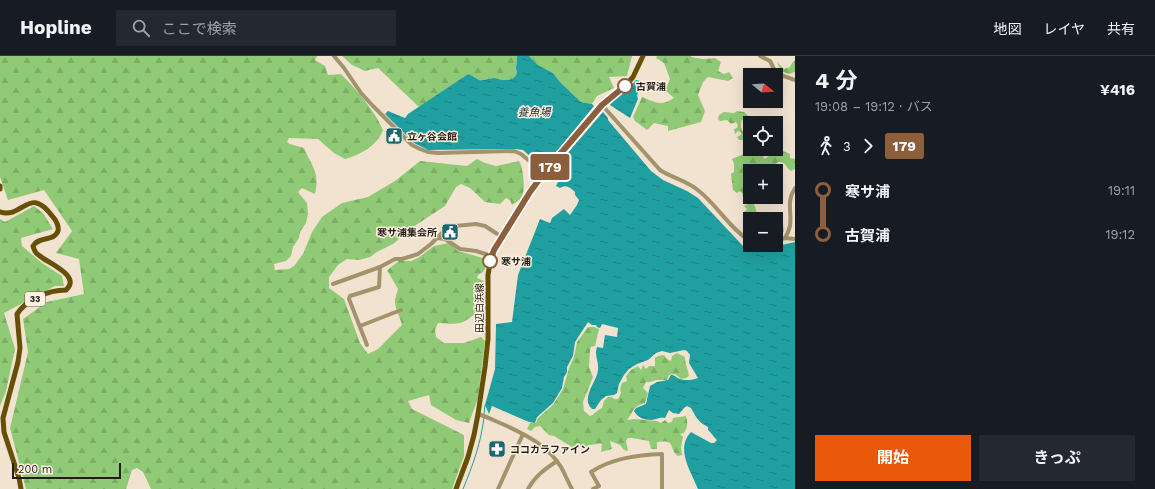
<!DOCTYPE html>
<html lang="ja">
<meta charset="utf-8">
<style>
:root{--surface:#171b24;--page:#242831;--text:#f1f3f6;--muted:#9ea1a6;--line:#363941;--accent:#ea580c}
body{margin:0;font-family:"Work Sans","Noto Sans JP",sans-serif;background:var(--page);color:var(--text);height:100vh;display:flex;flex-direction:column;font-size:15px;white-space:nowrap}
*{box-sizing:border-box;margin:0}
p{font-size:13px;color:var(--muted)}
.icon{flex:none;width:22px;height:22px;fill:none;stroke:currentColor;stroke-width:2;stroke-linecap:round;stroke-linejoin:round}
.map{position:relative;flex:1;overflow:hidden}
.panel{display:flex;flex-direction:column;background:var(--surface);width:360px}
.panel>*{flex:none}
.badge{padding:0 8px;border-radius:3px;font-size:14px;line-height:26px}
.needle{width:26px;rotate:108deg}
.fabs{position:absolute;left:743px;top:12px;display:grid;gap:8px}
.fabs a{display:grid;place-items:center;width:40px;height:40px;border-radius:0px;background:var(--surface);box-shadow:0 4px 16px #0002;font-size:20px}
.scale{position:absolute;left:12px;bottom:10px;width:109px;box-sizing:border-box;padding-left:4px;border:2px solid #221d16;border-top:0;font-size:11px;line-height:14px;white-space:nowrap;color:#221d16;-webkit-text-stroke:3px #fdf1e2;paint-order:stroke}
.map>.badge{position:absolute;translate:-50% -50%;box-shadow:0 0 0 2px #fff}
.legs{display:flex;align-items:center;gap:6px;height:44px;padding:0 20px;font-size:13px}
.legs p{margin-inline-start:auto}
.headline{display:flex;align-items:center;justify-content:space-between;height:68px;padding:0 20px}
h1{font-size:22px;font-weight:700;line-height:30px}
.action{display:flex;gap:8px;margin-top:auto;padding:8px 20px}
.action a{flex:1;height:46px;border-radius:0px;background:var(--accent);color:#fff;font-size:16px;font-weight:700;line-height:46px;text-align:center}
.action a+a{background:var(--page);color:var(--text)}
ul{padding:0 20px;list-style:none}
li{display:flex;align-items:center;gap:14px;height:44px;font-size:15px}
li i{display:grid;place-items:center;width:6px;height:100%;margin:0 5px;background:currentColor}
li i::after{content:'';width:10px;height:10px;margin:-5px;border:3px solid;border-radius:50%;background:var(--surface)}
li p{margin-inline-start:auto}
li:first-child i{background:linear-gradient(#0000 50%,currentColor 0)}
li:last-child i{background:linear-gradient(currentColor 50%,#0000 0)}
header{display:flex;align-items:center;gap:24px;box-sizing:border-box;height:56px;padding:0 20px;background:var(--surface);border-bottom:1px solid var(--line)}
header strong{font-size:19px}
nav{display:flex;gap:22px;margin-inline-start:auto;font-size:14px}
.search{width:280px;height:36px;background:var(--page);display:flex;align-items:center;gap:10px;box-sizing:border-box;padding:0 14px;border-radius:0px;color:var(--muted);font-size:15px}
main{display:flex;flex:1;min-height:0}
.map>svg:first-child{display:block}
</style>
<header>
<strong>Hopline</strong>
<div class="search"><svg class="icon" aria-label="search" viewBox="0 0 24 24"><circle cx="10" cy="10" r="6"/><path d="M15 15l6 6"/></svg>ここで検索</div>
<nav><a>地図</a><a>レイヤ</a><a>共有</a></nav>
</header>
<main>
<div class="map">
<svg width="795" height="433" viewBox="0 0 795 433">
<defs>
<pattern id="forest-firs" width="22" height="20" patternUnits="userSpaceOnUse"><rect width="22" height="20" fill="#90ca76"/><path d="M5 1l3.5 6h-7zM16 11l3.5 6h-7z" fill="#7cad65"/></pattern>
<pattern id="water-ripples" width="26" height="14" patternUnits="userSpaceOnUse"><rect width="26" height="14" fill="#209fa1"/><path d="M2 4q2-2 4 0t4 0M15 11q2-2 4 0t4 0" fill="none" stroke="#1c8182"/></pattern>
</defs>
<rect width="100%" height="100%" fill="#f2e3d1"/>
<g fill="url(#forest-firs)">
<path d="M0 0H317L315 4 325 10 328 19 341 18C356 33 375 55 383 74 378 89 360 99 345 103L334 97 318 83 289 82 287 86 290 88 304 92C312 111 320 116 315 138L302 132 298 136 307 147 308 158 306 167 300 176 299 182 293 191 291 200 286 205 274 208 275 214 289 213 294 210 303 198 312 176 322 161 342 147 368 141 395 125 420 105 467 110 477 103 485 107 496 110 519 105C523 110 525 131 523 137 522 143 517 146 512 149L510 144 506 142 500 148 485 146 470 132 461 128 456 131 445 150 416 169 393 188 377 196 370 201 359 204 347 203 338 209 329 221V232L344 243 360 287 368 298 378 293 402 269C400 261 394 251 395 243 396 240 397 236 398 233L387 214 399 205H411L418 202 434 190 449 187 458 195 476 200 488 204 484 215 478 219 477 222 484 225V242L482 252C463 268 463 269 438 267L435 274 436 281 444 287H464L481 281 485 285 478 342 469 367 456 364 431 349 429 339 408 345 412 353 464 379V400L452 433H151L143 416 137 412 132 414 126 433H26L10 372 28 296 23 263 47 246 84 238 79 203 56 197 72 175 44 134 8 144 0 121Z"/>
<path d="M342 0H517L516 13C519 20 512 24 505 24 502 24 499 23 495 22 490 22 484 25 479 24 475 22 472 19 468 18L419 51 378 12 365 15 352 9Z"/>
<path d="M529 0H632L627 20 609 21 614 32 597 40 592 48 581 46 560 26 553 17 538 9Z"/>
<path d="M657 0H691V1L703 3 715 2 721 6 718 15 724 18 729 16 733 22 728 25 708 21 703 26 698 39 705 55 701 66 668 75V70L654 67 647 74 635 65 633 61 642 41C655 46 661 51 674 42L665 34 670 23 664 7 656 2Z"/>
<path d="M795 4V16L789 18 781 15 777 6 784 13 790 11 792 7Z"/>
<path d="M737 55 744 56 752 63 750 64 747 65 742 64C740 69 741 74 744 77L750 78V92L746 84H739L737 81 741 79V76L738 75 735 78 734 73 737 72 738 69 736 66 731 68 727 64 720 65 718 63 719 59 724 56 734 57Z"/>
<path d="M751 93H766L767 95 763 101 765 103C778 92 773 90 790 98V102L795 103V113L791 115C785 111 787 106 778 106L774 110 772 115H750V141H761L757 143 754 148 759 163H750V180L748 174 744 176 743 174 750 166 743 157 747 153 744 150 748 148 746 144 742 139 743 138 740 135 737 137 733 134 731 118 734 116V107L732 103 751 95Z"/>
<path d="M34 150 43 157 53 173 21 182 22 190 42 207 62 220 64 230H55L4 257 15 293 6 335 0 350V163L5 166Z"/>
<path d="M782 161 784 175 782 178 776 181V163H775Z"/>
<path d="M588 271H594L599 273 595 290 591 291 590 294 589 311 593 321 583 346 584 355 590 360C595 358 597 354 602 352L604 345 608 341H612L614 343H618L621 337 620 333 622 327 627 325 626 320 631 314 638 310 641 314 643 309 646 313 649 310H655V302L658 300 664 299 667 303 671 305 672 300 677 297 685 301C685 308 688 313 689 320L686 322 681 323 675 318 669 319 667 324H656L650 326H646L643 332 648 337 645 347C630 352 636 353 627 364L634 363 657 365 661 367 665 364 668 367 672 366 673 362 686 360C688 367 688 370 684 377L680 378 683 381 681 391 682 399 678 400C668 392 677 383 657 386V393H651L649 385 632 382H628L626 385 628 394 627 395 624 394 620 389 610 385 612 393 601 396 602 388C597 387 594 389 589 389L587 392 572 391 554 380 549 379 540 370 535 371 531 375 527 373 530 367H536L538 362 553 349 563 333 569 312 574 301 577 286Z"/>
</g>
<g fill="url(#water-ripples)">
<path d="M517 0H529L538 9 553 17 560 26 581 46 592 48 594 50 543 112 523 94 515 93 428 94 414 87 385 58 388 55 405 62 408 58 468 18C472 19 475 22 479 24 484 25 490 22 495 22 499 23 502 24 505 24 512 24 519 20 516 13Z"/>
<path d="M636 24 644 26 637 39 638 43 630 62 610 49 611 44 624 37Z"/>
<path d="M603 56 608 62V64L651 115 663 124 687 135 698 142 743 190 751 194H760L795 186V433H698C691 415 675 393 691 376L711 387H714L717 384C713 381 712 377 708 374V371C697 365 697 362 691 352L687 350 684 352 679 358 673 357 669 354 665 362C658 361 657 364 651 364 644 364 637 361 634 355L636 352 646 348 650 330 657 326 668 324 671 319C676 319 676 322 680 323 685 325 693 324 698 322L689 307 690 299 687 295 684 294 670 297 662 295 656 297 648 304 637 308 629 313 624 319 619 328 617 337 614 339 606 340 601 344 595 353H592C580 342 597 326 598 314 599 305 594 300 597 291L603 292 605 279 617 281 618 272 602 268 600 272 597 271 596 269H592L588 266 575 286 573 300 567 311V316L564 321 562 332 553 347 537 361 535 367 529 366 492 350 489 358 485 349 495 313 496 268 512 266 518 219 540 163 550 167 552 162 564 153 570 159 577 149 579 144 575 139V136C570 131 566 128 560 132L556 130 558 126 551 119 561 106H560Z"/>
</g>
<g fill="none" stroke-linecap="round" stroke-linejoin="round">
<g stroke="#209fa1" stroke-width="1">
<path d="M484 358 485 349"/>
<path d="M463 433C473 409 481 387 484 361"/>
</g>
<g stroke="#a3936c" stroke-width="4">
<path d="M334 0 344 12 361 37 373 50 412 89 420 93 428 96 438 97 514 95 521 98 544 117"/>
<path d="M760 0 770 5 776 17 781 19 795 24"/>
<path d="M602 49 660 114C672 122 688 125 699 135 717 149 730 173 750 185"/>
<path d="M437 182 445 183 460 193 476 195 492 200"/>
<path d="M785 182C787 179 789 174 790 170 792 155 786 146 795 132"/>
<path d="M776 185 785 182 795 183"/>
<path d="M333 228 380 211 395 203H402L418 198 431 188 444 175 455 170 476 168 485 170 502 181"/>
<path d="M360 270 401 254"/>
<path d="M367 289 349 243 350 240 379 231 380 211"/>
<path d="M478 358C488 361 497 366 507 370 528 380 548 390 561 411 565 418 568 426 572 433"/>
<path d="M498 433 523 378"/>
<path d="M528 433C535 420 545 413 557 405"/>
<path d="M593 433 599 430 591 416C612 402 638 399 662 398V433"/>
</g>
<g stroke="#665007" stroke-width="5">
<path d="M0 130V133"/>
<path d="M0 156C24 163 29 128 53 161 56 164 59 170 58 175 54 186 38 180 33 190 34 194 36 198 40 200 48 207 82 220 66 234 48 234 27 243 17 258L20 292 18 306 3 362 4 376 19 422 21 433"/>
<path d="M456 433 468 401 474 379 478 358 485 311 488 283V219L490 207 494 195 530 136 544 117 602 49 625 30 633 21 643 0"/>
</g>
</g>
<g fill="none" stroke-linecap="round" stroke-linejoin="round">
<defs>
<path id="line-1" d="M490 205 494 194 502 181 530 136 544 117 602 49 625 30"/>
</defs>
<use href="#line-1" stroke="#fff" stroke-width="9"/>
<use href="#line-1" stroke="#8b5e3c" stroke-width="6"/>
</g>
<defs>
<symbol id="civic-square" viewBox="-11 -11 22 22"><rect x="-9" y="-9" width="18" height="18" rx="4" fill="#1b6670" stroke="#fdf1e2"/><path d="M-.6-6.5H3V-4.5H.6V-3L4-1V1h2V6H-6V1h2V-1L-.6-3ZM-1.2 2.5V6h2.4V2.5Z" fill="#fff"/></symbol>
<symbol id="pharmacy-square" viewBox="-11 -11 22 22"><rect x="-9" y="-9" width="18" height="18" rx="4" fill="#1b6670" stroke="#fdf1e2"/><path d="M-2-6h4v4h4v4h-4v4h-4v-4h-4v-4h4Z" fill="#fff"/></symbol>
</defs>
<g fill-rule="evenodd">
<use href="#civic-square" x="384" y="70" width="20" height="20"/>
<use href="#civic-square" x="440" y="166" width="20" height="20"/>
<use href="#pharmacy-square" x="487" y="383" width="20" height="20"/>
</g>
<g fill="#fff" stroke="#8b5e3c" stroke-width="2">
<circle cx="625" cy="30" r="7"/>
<circle cx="490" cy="205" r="7"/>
</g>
<g text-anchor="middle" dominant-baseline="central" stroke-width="3" stroke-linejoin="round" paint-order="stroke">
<rect fill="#fdf1e2" stroke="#645d53" stroke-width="1" x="25" y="236" width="20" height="14" rx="3"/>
<g font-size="9" font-weight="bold" fill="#221d16">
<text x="35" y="243">33</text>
</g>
<g font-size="10" font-weight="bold" fill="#221d16" stroke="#fdf1e2" text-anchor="start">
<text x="636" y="30">古賀浦</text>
<text x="501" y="205">寒サ浦</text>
</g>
<g font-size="10" font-weight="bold" fill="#221d16" stroke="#fdf1e2" text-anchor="start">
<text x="407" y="80">立ヶ谷会館</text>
<text x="437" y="176" text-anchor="end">寒サ浦集会所</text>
<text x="510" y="393">ココカラファイン</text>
</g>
<g font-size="10" fill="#221d16" stroke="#fdf1e2">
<text transform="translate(479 252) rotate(-90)">田辺白浜線</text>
</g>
<g font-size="11" font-style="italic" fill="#203a3a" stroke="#fdf1e2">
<text x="534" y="56">養魚場</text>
</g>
</g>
</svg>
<div class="fabs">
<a><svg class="needle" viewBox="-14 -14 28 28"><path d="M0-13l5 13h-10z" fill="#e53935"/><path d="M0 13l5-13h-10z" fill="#9ea1a6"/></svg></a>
<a><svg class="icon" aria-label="locate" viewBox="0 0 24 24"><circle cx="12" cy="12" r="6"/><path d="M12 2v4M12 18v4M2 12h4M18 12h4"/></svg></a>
<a>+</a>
<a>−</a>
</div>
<div class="scale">200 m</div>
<b class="badge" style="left:550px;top:111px;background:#8b5e3c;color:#fff">179</b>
</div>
<section class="panel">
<div class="headline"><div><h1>4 分</h1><p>19:08 – 19:12 · バス</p></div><b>¥416</b></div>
<div class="legs"><svg class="icon" aria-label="walk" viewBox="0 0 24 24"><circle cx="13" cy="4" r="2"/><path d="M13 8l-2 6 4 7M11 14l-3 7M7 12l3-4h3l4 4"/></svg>3<svg class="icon" aria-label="forward" viewBox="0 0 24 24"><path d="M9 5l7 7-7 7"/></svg><b class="badge" style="background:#8b5e3c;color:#fff">179</b></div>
<ul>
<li><i style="color:#8b5e3c"></i><b>寒サ浦</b><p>19:11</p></li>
<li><i style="color:#8b5e3c"></i><b>古賀浦</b><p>19:12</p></li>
</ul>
<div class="action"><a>開始</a><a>きっぷ</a></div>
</section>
</main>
